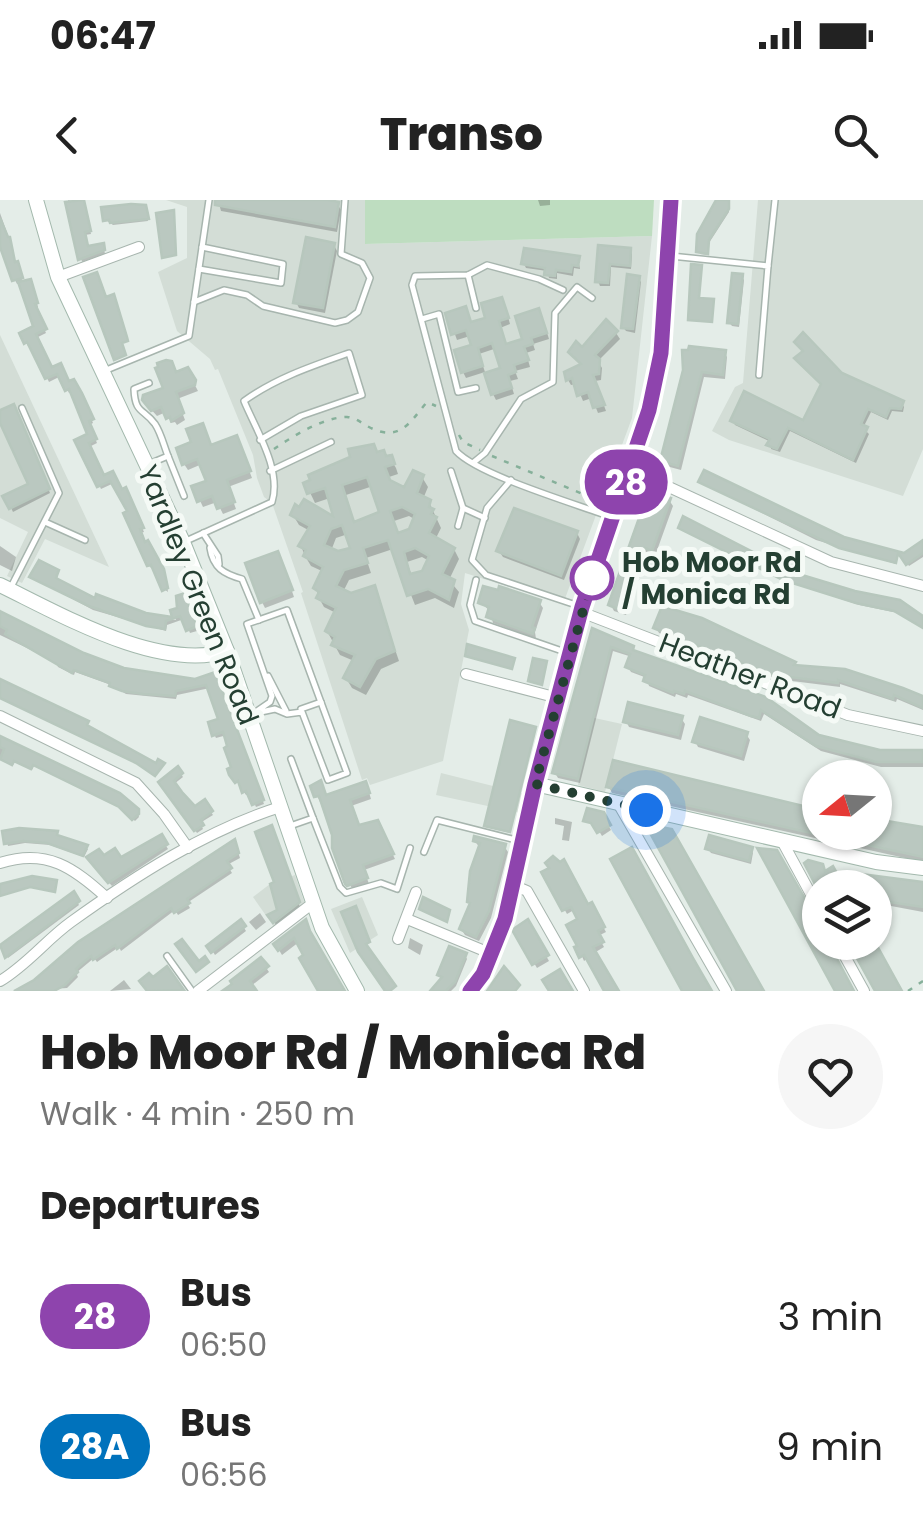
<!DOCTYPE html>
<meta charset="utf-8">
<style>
:root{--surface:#fff;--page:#f6f6f6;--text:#222;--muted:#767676}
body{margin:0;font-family:Poppins,sans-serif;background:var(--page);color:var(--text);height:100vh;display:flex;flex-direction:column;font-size:38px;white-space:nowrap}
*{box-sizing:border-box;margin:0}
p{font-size:32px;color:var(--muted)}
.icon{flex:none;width:55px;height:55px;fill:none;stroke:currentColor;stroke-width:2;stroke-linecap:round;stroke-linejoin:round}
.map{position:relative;height:791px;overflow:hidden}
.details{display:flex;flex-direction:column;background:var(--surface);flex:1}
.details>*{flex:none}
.badge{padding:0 20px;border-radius:32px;font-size:35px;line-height:65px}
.needle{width:65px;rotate:252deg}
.buttons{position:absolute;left:802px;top:560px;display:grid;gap:20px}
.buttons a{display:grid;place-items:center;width:90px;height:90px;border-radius:50%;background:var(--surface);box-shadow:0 2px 8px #0004;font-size:50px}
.you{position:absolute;width:50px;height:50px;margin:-25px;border:8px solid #fff;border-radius:50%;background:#1a73e8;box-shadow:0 0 0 15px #1a73e833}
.map>.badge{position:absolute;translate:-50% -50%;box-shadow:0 0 0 5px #fff}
h2{padding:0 40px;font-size:38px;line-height:90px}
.round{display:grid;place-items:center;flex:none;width:105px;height:105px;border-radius:52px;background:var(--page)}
.head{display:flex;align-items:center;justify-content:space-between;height:170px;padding:0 40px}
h1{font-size:48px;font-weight:800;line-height:75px}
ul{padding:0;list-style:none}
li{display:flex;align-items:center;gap:30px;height:130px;padding:0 40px}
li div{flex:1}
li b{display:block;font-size:38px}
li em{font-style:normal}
li .badge{min-width:110px;font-weight:700;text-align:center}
.status{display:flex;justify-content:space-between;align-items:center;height:70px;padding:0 50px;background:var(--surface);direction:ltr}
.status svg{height:28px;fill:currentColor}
header{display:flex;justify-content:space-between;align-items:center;height:130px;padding:0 40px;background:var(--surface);font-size:45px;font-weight:800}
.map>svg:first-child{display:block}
</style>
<div class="status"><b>06:47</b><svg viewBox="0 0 49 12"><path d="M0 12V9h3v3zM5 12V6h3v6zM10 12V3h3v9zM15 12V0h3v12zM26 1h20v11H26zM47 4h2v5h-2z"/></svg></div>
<header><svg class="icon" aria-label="back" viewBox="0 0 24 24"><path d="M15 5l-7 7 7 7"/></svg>Transo<svg class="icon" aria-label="search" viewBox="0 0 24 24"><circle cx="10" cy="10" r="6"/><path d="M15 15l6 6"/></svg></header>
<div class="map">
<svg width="923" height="791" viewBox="0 0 923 791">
<rect width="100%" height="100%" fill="#e4ede8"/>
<g fill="#d3ddd6">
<path d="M166 0H365V44L652 36 632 218 563 404 465 373 461 404 469 430 443 561 370 585 367 578 362 580 301 393 303 392 272 303 264 297 257 278 253 255 218 169 215 170 210 159 177 131 158 72 187 58V7Z"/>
<path d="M758 0H923V249L903 296 729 240 712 231 735 187 743 183Z"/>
<path d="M0 135 109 367 45 339 22 383 7 376 28 332 0 318Z"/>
<path d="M567 512 622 524 605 592 578 585 583 557 557 551Z"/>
<path d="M441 573 525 594 520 613 436 595Z"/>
<path d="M295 675 305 704 274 727 253 697 270 684Z"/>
<path d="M362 697 378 735 350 753 331 709Z"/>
</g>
<path fill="#beddc0" d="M365 0H654L652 36 365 44Z"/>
<g fill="#0003" fill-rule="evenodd">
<path d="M68 0 84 4 91 34 85 35 88 49H104L105 54 82 62Z"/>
<path d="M218 0H335L341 10 337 32 221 11Z"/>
<path d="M538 0H550V5L540 6Z"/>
<path d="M719 0H729V12L709 43 708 55 700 54Z"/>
<path d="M146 10 148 21 113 25 106 20Z"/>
<path d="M0 13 14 52 11 53 14 64 19 68 23 84 32 85 38 107 35 108 46 133 36 138 51 171 60 166 68 184 83 199 93 223 89 225 97 243 89 247 104 278 112 274 121 292 127 294 144 332 140 333 145 345 165 375 168 392 164 389 155 367 151 368 149 365 131 312 114 283 101 289 78 241 90 235 72 191 69 193 61 176 49 182 31 144 28 146 22 134 36 128 21 83 17 84 0 48Z"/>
<path d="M334 45 337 51 325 113 299 108 296 102Z"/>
<path d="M600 48 630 50 632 54 631 69 611 67 610 86H600L598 81Z"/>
<path d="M578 58 580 69 574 68 573 76 557 73V79L549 78 547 71 526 68 524 64Z"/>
<path d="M741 76 744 80 739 127 732 126 729 122Z"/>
<path d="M638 78 641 82 635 133 626 131 623 127Z"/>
<path d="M505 106 510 124 500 128 507 147 526 141 542 117 549 139 533 144 535 150 526 153 530 167 515 171 518 179 510 181 514 194 496 200 493 194 503 169 497 148 479 154 485 172 466 178 463 172 474 146 470 136 457 140 448 115 472 125 489 119Z"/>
<path d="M616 133 620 139 598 161 602 168 601 180 595 181 606 211 598 213 592 198 583 201 576 184 571 185 568 180 582 166 571 152 583 151Z"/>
<path d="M724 152 727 157 725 179 704 177 681 270 666 266 663 261 685 171Z"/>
<path d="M187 170 198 191 177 199 185 220 177 225 175 222 171 223 166 212 157 216 148 206 176 174Z"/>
<path d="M840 175 902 203 904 207 903 212 892 211 888 220 871 212 863 228 869 234 856 263 790 231 780 252 771 249V242L735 225 733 221 804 224Z"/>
<path d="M15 211 50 293 13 312 6 297 32 285 0 217V213Z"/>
<path d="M239 244 252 278 228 287 236 309 223 314 217 302 203 307 194 288 209 282 202 264 188 270 184 264 211 248Z"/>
<path d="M378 255 390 258 396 268 398 274 389 277 391 283 405 290 422 277 428 287 423 299 429 302 441 328 435 340 454 349 459 359 449 380 459 392 454 408 435 398 415 405 393 349 366 358 371 373 349 380 343 392 351 396 374 388 399 461 381 469 366 495 352 488 346 478 354 461 340 455 327 431 336 413 324 407 319 398 316 388 324 372 311 366 305 356 301 346 310 331 299 325 293 315 337 321 330 298 315 303 306 284ZM373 286 382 314 355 324 346 295ZM409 316 416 320 411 332 399 335 394 321ZM348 334 353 350 338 354 331 351 336 338ZM422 357 429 361 424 373 412 376 407 362Z"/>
<path d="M700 282 843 340 899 354 896 364 816 340Z"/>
<path d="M669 300 673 306 655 356 648 353 626 415 614 411 611 405Z"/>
<path d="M681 328 791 374 923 418V428L898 413 859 405 787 381Z"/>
<path d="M577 333 580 339 564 380 503 357 499 351Z"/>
<path d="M923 343V357L909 366 901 355Z"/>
<path d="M0 346 16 357 12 371 0 365Z"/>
<path d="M281 360 294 397 265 408 262 402Z"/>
<path d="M58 372 57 381 96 401 146 415 176 420 173 412 179 409 186 399 197 431 190 433 184 419 167 425 166 431 93 410 32 377Z"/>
<path d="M539 402 543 408 535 432 536 439 493 423 490 411 481 403Z"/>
<path d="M0 414 83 455 123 470 195 481 216 478 264 604 256 607 250 594 246 595 232 574 234 569 227 535 216 538 214 534 221 520 210 488 177 495 176 499 126 494 111 485 75 472 74 475 58 467 56 462 0 435Z"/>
<path d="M656 427 794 464 796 468 923 499V510L897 499 896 502 840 484V487L792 481 791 485 659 433Z"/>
<path d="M594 432 633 448 636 454 765 499 818 537 879 553 923 552V567H881L821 551 764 514 761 521 688 495 687 498 676 494 675 497 649 486 647 478 631 472 628 467 632 457 613 451 580 583 558 578 555 573Z"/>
<path d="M681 518 685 524 681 540 629 527 626 521Z"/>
<path d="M534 529 510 633 488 627 487 625Z"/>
<path d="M746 534 750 540 744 561 698 547 695 541Z"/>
<path d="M0 538 138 614 139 617 135 621 123 609 34 566 32 570 15 562 13 565 3 561 0 558Z"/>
<path d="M178 570 183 577 174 584 194 609 204 602 213 615 200 623 203 629 197 633 162 582Z"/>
<path d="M313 587 326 598 368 589 371 599 351 606 359 628 377 623 395 659 364 670 369 684 353 690 350 685 323 600 320 602Z"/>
<path d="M609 587 820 612V632H875V622L923 630V662L612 593Z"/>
<path d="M602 614 611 630 602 636 596 626 586 621Z"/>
<path d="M555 618 572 622 569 641 562 640 564 626 555 624Z"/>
<path d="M273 632 300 707 276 725 271 716 280 711Z"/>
<path d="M5 633H57V638L88 649 84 657 50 645 25 643 8 646Z"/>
<path d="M161 638 168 649 112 686 91 662 120 660Z"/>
<path d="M475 641 504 646 508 652 491 718 479 741 465 735 461 729 472 705 479 647Z"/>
<path d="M236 646 240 658 227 665 232 673 187 703 190 708 178 715 175 710 121 751 119 747 97 762 94 758 76 773 78 777 67 788 20 791Z"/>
<path d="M708 649H751L753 653 751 664 711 653Z"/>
<path d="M544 673 587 707 591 705 606 732 598 736 604 747 594 753 615 791H609L588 758 584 761 569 726 581 720 574 710 567 714Z"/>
<path d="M923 685V712L875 703V688Z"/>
<path d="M73 695 79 705 8 758 1 747Z"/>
<path d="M260 713 266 722 256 730 249 722Z"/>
<path d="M241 723 246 731 215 755 210 747Z"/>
<path d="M305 723 342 791H321L299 742 282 755 276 745Z"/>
<path d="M528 723 549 761 537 768 515 731Z"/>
<path d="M410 738 423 745 420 755 408 748Z"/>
<path d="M465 755 467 759 456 786 451 791H435L443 780 440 775Z"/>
<path d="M261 760 269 772 251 786 254 791H227Z"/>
<path d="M124 780 131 789 110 791Z"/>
</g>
<g fill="#bac8c0" stroke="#b7c7bd" stroke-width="2.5" fill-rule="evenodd">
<path d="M84 0 91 31 85 32 88 46 104 43 105 50 78 60 65 2Z"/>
<path d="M215 0H328L339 2 335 27 215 5Z"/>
<path d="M716 0H729V9L709 40 708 54 696 52 697 34Z"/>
<path d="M131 4 146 5 149 19 110 23 109 20 103 21 101 7Z"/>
<path d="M174 10 176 55 162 58 156 13Z"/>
<path d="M0 18 8 37H10L15 62 18 61 23 78 12 81 0 47Z"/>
<path d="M306 37 335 43 323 108 293 103Z"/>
<path d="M598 45 631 48 630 66 610 64 608 83 595 82Z"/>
<path d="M524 48 580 56 578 66 572 65 571 72 556 70 555 76 544 75 545 68 521 64Z"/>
<path d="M691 64 702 65 699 98 714 99 712 122 688 120Z"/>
<path d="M97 72 106 97 114 94 127 137 128 141 122 143 126 155 114 160 83 77Z"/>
<path d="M732 73 743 74 738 124 727 123Z"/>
<path d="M627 74 640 76 633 129 621 128Z"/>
<path d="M31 79 38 103 35 104 47 129 36 134 52 167 61 163 69 181 74 179 82 193 94 219 89 221 97 239 89 243 104 275 113 271 122 289 126 287 144 328 140 329 145 342 148 340 164 369 168 388 162 391 151 365 147 366 123 313 127 311 110 281 97 287 74 240 87 234 69 189 65 191 57 174 45 179 27 142 24 144 19 133 33 126 18 82Z"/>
<path d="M502 97 509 118 499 121 506 144 522 139 515 116 539 108 547 133 531 138 533 144 524 147 529 160 514 165 516 172 508 175 512 188 491 195 484 173 500 168 492 143 478 148 483 166 461 173 454 150 471 145 466 130 451 135 445 113 466 106 471 122 485 118 481 103Z"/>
<path d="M606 119 618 131 595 155 600 159 599 174 593 175 605 205 593 208 588 192 577 196 572 178 566 181 564 172 581 164 568 152 576 141 582 147Z"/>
<path d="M803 132 842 173 904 201 901 209 890 208 886 217 868 209 861 224 868 227 853 260 788 228 777 249 766 245 770 239 730 221 744 191 803 220 821 184 794 158 803 151 794 142Z"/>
<path d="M689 146 726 150 723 175 702 172 678 266 660 261 683 170 682 150H688Z"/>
<path d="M166 160 172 161 176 172 188 167 196 180 195 185 176 192 184 213 171 221 170 217 166 219 161 207 151 211 142 200 143 195 163 188 155 168 158 167 157 163Z"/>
<path d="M14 204 50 289 9 309 2 296 28 284 0 223V210Z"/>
<path d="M203 223 211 245 237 235 251 271 227 280 235 302 217 309 212 296 197 302 191 286 206 281 197 259 182 265 176 248 191 242 186 229Z"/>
<path d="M374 244 377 252 384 250 386 256 392 255 395 264 385 267 390 280 404 287 413 270 424 275 417 293 431 300 429 307 434 309 431 314 437 317 429 333 455 348 442 374 455 380 449 400 428 389 407 396 388 340 363 348 368 363 344 370 336 386 351 393 375 385 395 451 376 459 360 487 343 478 355 455 331 445 335 437 325 431 336 408 316 398 319 392 313 388 323 367 303 356 306 350 298 346 310 326 290 315 295 304 299 307 304 299 333 316 325 288 307 294 303 283 310 280 308 275 350 257 348 249ZM367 277 379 312 354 322 342 285ZM402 307 415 314 409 329 398 333 390 311ZM342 325 350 348 338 351 324 345 331 329ZM415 348 429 356 422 371 410 374 404 352Z"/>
<path d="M704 270 844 337 904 353 923 340V353L906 365 898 353 896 363 839 348 698 282Z"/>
<path d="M649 290 671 298 652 351 645 348 623 411 608 405Z"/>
<path d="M514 308 578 331 561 376 496 351Z"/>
<path d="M683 316 792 372 855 391 900 400 923 416V428L894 411 856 403 783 380 678 328Z"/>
<path d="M278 351 293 390 260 403 245 363Z"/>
<path d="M39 360 59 370 56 378 95 398 96 394 146 413 172 417 170 410 177 408 176 396 185 393 197 426 186 431 180 416 166 421 165 429 146 426 89 406 29 377Z"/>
<path d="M483 386 498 390 499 386 541 400 532 427 535 428 533 434 486 417 489 407 478 403Z"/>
<path d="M662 406 702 418 796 462 794 465 845 469 903 488 923 496V508L894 495 893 499 838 480V483L790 477 788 481 653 428Z"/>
<path d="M0 411 84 453 124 468 195 479 215 472 264 600 252 605 246 591 242 593 238 581 235 583 229 575 227 569 231 567 224 548 227 546 223 532 212 536 208 522 218 519 206 485 176 491 175 496 143 494 122 491 109 486 110 483 74 470 72 473 5 434 7 430 0 426Z"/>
<path d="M592 428 634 446 633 450 766 497 819 535 880 550H923V562H876L816 546 761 510 759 518 751 516 685 491 684 494 674 491 673 493 643 481 645 475 625 467 630 454 611 447 578 579 552 573Z"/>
<path d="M467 444 515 458 512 469 465 456Z"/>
<path d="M533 458 547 461 542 485 528 481Z"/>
<path d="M0 479 89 521 87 525 156 563 158 559 165 563 155 576 136 563 0 498Z"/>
<path d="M628 502 683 516 678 535 623 522Z"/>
<path d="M700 517 748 532 741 556 692 542Z"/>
<path d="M510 520 536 527 510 632 484 626Z"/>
<path d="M0 536 120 593 139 609V614L132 620 119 607 33 565 31 569 14 561 12 565 0 559 4 549 0 547Z"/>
<path d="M613 560 820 610V635L606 587Z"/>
<path d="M178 566 183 573 174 581 182 592 195 606 205 599 213 611 201 620 204 625 194 631 158 582Z"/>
<path d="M321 580 326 595 366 581 370 593 350 600 359 625 378 620 394 654 363 665 368 678 347 686 345 684 332 648V635L319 596 314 597 310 586Z"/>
<path d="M587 608 604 612 611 625 597 633 591 623 583 621Z"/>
<path d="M875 619 923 627V657L821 635V632H875Z"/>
<path d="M645 624 672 629 764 791H737Z"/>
<path d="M272 625 300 702 273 723 267 715 277 710 270 684 274 682 255 632Z"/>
<path d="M19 628 58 631 57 635 88 645 83 656 47 643 23 641 4 644 2 631Z"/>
<path d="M162 634 168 644 108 683 86 657 99 649 104 655 115 648 121 657Z"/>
<path d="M709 635 753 647 749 661 705 649Z"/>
<path d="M474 636 506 644 489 711 476 737 459 729 470 703 467 702 470 671 480 643 473 641Z"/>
<path d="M235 639 239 653 227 661 232 668 187 699 190 703 174 713 171 708 117 749 115 745 93 760 91 756 76 769 78 772 65 785 54 791H14L34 780 78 742Z"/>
<path d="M632 647 693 758 712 791H682L610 659Z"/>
<path d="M757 648 777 650 820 725V742H828L854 791H835Z"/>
<path d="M553 656 560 662 564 659 588 704 592 702 605 727 598 731 604 742 593 747 619 791H604L584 755 579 758 574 747 577 746 566 725 577 719 571 707 562 711 541 672 549 668 545 663Z"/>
<path d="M808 660 823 664 825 671 833 666 845 688H817L804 663Z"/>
<path d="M861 674 923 682V707L875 700V688H859Z"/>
<path d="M32 676 57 680 55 692 30 687 0 696V684Z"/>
<path d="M74 691 80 701 5 758 0 745Z"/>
<path d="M423 697 450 710 447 722 419 709Z"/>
<path d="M356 706 370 742 366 744 396 786 390 791H385L358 752 341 712Z"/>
<path d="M241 719 246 726 211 753 206 746Z"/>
<path d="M306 719 310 731 345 791H318L299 758 303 755 294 738 278 751 273 744Z"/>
<path d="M528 719 549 755 532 765 512 730Z"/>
<path d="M182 739 199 761 205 756 209 762 196 772 175 744Z"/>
<path d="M848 742H875L902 791H875Z"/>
<path d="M449 746 467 753 455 782 446 791H430L442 777 437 775Z"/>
<path d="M261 757 269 766 250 781 257 791H222L232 784 230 781Z"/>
<path d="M167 766 184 790 147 791 139 781 149 773 153 777Z"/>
<path d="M504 766 520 785 515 791H487Z"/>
<path d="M560 769 573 791H549L542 780Z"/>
</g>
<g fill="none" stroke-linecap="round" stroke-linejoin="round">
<defs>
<g id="lane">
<path d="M671 56 768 66 759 175"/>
<path d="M768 66 775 0"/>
<path d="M199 69 281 83 283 64 202 47"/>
<path d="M468 75 476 108"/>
<path d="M563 90 539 79 487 65 468 75 415 76 412 85 456 251C478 275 576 304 611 317"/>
<path d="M194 102 224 90 247 95 263 106 335 123 347 120 358 112 370 78 362 63 341 54 345 0"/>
<path d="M422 119 439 114 458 192 476 188"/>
<path d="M104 171 189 136 209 0"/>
<path d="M168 256 184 296"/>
<path d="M474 262 485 253 521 199 553 182 555 113 577 87 592 98"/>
<path d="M149 264 168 256C164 246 161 233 155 224 143 208 135 214 134 189L149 183"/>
<path d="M270 271 331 242"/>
<path d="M451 271 463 308 485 318"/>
<path d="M511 280 487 308 472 360 486 375 579 406"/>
<path d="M45 322 85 340"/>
<path d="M458 326 463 308"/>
<path d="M203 333 218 356 219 364"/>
<path d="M186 341 272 302C282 270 256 230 244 201 276 178 312 166 349 153L362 195 301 216 260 240"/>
<path d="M210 348C213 368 224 374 242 379L259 420"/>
<path d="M476 380 470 405 475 421 568 453"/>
<path d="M11 387 59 293 22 208"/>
<path d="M268 476 286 511"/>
<path d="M301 509 321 502"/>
<path d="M252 514 275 509 287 514 302 512 328 580 347 573 287 410 247 424 272 496 270 502 254 513"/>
<path d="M313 618 340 687 346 693 381 683 397 689 410 648"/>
<path d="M290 626 313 618 291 559"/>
<path d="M424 652 437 620 520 641"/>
<path d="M167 756 192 791"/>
</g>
<g id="street">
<path d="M58 77 139 47"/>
<path d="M630 269 831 362 923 386"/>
<path d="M581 412 848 515 923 531"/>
<path d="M466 474 558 498"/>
<path d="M0 516 136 583 164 614 188 648"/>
<path d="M619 605 726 791"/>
<path d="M782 641 820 711"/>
<path d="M0 663C47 648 74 668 107 698"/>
<path d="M513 685 527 691 584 791"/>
<path d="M407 719 492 754"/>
<path d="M398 739 416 692"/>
<path d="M837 742 864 791"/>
<path d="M0 781C27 765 46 740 71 722 135 676 205 631 280 607"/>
<path d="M198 791 313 703"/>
</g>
<g id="secondary">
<path d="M36 0 58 77 183 342 227 451 322 728 357 791"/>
<path d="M0 385C60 414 159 472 227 451"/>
<path d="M535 584 876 662 923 668"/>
<path d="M470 791 483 774 505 719 535 584 582 407 649 211 661 153 671 0"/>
</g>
</defs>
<use href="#lane" stroke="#a7b5ae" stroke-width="8"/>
<use href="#street" stroke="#a7b5ae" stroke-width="12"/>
<use href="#secondary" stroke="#a3b9ad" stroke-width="16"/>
<g stroke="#86b09a" stroke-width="2.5" stroke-dasharray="5 8" stroke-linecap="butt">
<path d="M459 235 463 242 480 250"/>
<path d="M274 249C293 236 324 217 347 217 357 218 361 223 369 227 400 243 410 222 427 202L436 206"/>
<path d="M492 256 604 303"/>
<path d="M908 791 923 781"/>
</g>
<use href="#lane" stroke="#fff" stroke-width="5"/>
<use href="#street" stroke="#fff" stroke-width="10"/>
<use href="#secondary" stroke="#fff" stroke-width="14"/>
</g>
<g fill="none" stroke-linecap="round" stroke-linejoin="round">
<defs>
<path id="line" d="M470 791 483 774 505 719 535 584 582 407 649 210 661 153 671 0"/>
</defs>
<use href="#line" stroke="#fff" stroke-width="22"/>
<use href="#line" stroke="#8e44ad" stroke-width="15"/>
<path stroke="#243f32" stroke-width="10" stroke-dasharray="0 18" d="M592 378 535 584 646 610"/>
</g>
<circle fill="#fff" stroke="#8e44ad" stroke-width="5" cx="592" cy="378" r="20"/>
<g text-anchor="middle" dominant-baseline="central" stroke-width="10" stroke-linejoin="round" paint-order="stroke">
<g font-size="28" font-weight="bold" fill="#243f32" stroke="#f5faf6" text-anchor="start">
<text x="622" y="362">Hob Moor Rd<tspan x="622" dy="32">/ Monica Rd</tspan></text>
</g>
<g font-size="28" fill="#243f32" stroke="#f5faf6">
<text transform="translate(198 395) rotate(68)">Yardley Green Road</text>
<text transform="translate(750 476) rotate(21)">Heather Road</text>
</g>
</g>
</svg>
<div class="buttons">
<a><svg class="needle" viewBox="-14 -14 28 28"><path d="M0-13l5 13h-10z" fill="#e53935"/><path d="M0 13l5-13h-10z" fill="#767676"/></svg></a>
<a><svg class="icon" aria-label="layers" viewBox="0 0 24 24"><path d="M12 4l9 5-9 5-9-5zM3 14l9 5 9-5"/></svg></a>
</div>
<div class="you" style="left:646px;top:610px"></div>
<b class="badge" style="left:626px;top:282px;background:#8e44ad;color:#fff">28</b>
</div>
<section class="details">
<div class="head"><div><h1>Hob Moor Rd / Monica Rd</h1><p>Walk · 4 min · 250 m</p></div><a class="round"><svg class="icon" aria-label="heart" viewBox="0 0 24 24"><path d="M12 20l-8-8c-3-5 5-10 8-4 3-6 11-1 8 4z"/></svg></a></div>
<h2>Departures</h2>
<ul>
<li><span class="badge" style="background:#8e44ad;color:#fff">28</span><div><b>Bus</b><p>06:50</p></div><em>3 min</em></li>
<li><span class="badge" style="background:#0072bc;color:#fff">28A</span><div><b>Bus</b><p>06:56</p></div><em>9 min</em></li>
</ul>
</section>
